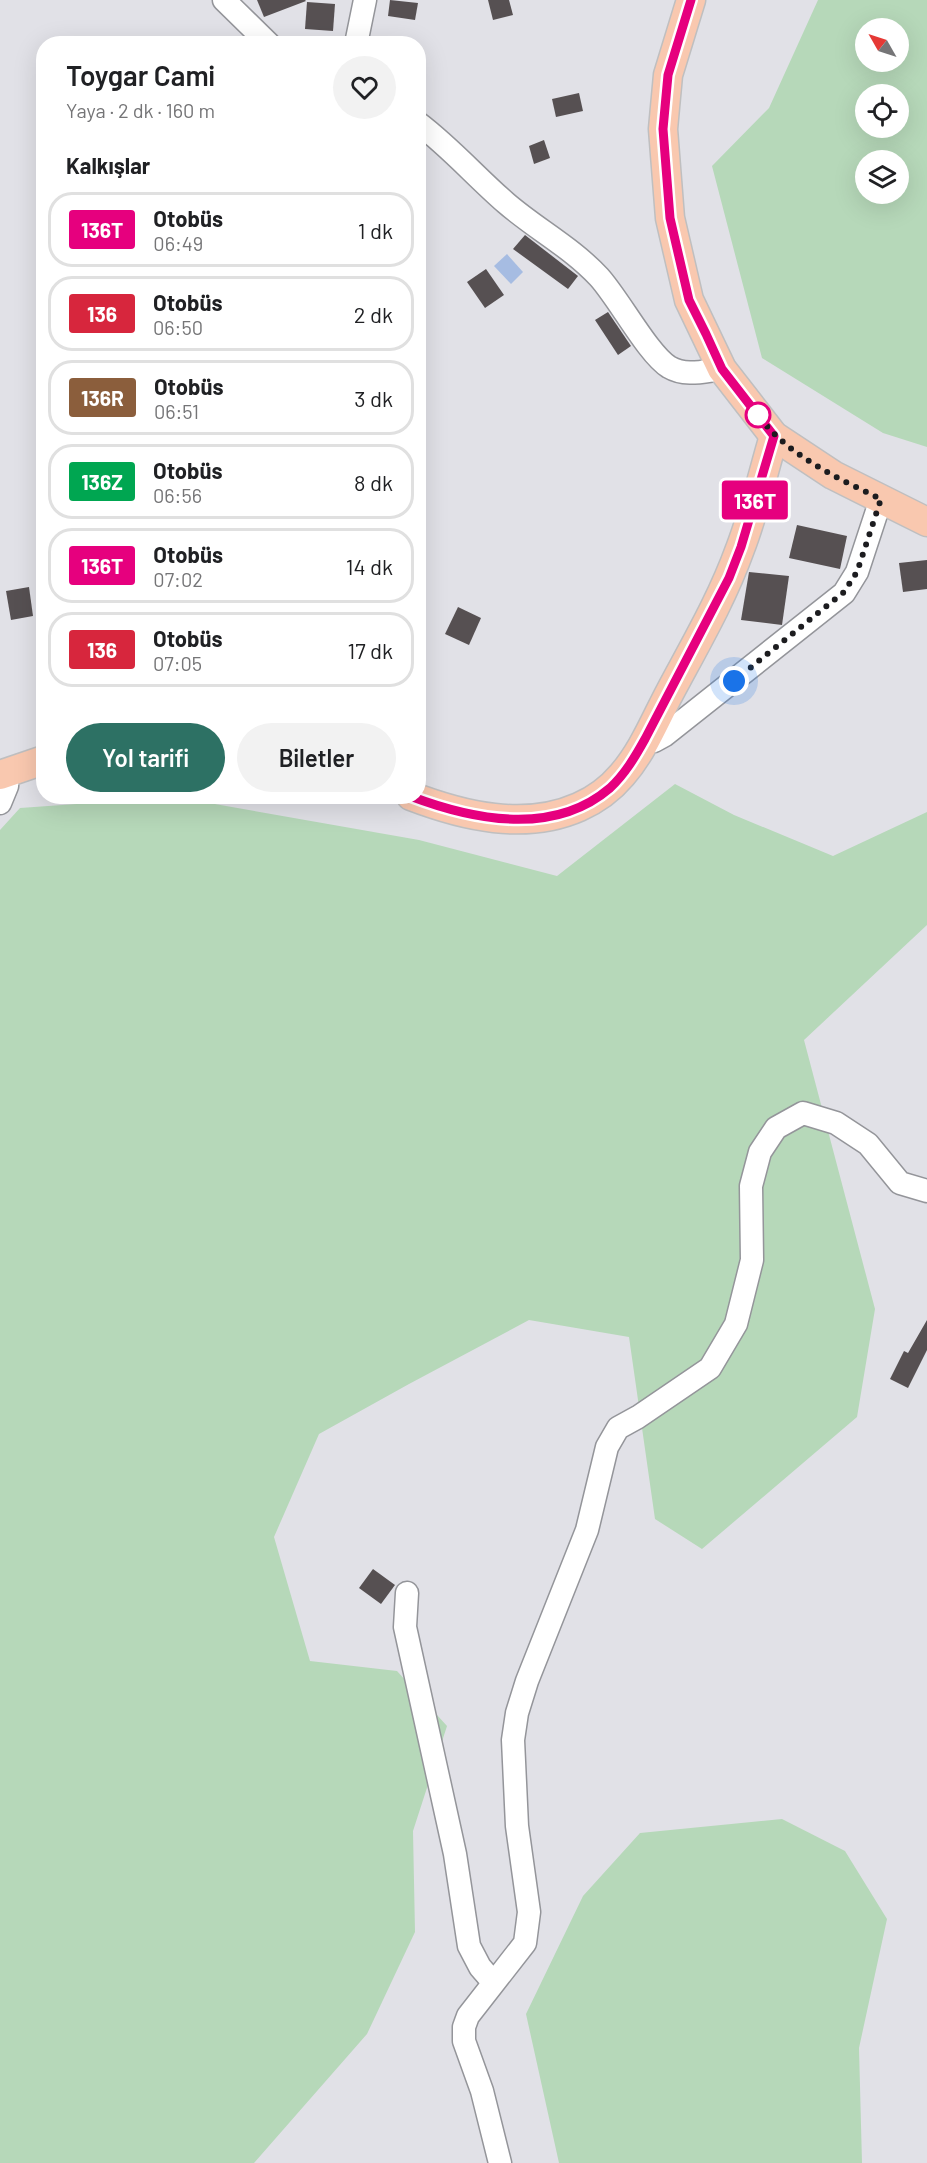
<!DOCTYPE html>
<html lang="tr">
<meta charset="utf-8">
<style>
:root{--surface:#fff;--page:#f2f2f2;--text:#202124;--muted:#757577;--line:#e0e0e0;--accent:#2d7164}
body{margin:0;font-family:Barlow,sans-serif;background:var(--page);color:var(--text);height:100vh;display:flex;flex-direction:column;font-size:22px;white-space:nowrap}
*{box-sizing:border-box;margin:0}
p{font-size:20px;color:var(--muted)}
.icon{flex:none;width:33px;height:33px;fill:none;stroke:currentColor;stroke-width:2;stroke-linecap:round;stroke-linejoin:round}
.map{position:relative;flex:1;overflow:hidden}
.side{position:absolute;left:36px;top:36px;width:390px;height:768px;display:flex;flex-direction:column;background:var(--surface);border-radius:24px;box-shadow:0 6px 24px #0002}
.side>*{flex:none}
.badge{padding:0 12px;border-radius:4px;font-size:21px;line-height:39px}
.needle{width:39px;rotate:309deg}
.controls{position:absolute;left:855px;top:18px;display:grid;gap:12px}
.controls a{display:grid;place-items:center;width:54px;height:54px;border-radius:50%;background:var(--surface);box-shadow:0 6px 24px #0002;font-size:30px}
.you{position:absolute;width:30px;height:30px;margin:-15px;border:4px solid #fff;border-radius:50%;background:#1a73e8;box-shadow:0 0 0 9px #1a73e833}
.map>.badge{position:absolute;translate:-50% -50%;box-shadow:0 0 0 3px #fff}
h2{padding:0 30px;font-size:22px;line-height:54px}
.round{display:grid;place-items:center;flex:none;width:63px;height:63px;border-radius:32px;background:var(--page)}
.head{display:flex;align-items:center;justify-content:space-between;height:102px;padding:0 30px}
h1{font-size:28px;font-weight:600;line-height:45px}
.button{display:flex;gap:12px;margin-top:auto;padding:12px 30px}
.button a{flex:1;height:69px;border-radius:36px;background:var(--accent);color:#fff;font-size:24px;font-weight:600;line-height:69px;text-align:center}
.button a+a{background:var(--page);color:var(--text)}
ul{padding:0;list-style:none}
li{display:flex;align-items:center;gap:18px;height:75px;margin:0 12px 9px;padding:0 18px;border:3px solid var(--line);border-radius:24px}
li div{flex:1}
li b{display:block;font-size:22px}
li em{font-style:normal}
li .badge{min-width:66px;font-weight:700;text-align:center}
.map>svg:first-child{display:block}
</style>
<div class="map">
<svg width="927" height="2163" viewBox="0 0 927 2163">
<rect width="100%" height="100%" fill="#e1e1e7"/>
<g fill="#b6d8b9" fill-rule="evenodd">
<path d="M818 0H927V447L883 433 762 358 712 166 769 108ZM866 28H898V62H866ZM866 94H898V128H866ZM866 160H898V194H866Z"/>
<path d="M675 784 734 815 833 856 927 812V925L804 1040 875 1309 857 1417 702 1549 655 1519 629 1337 529 1320 409 1384 319 1434 274 1537 310 1661 397 1671 447 1726 413 1831 415 1932 367 2034 254 2163H0V830L20 808 175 797 419 840 557 876Z"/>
<path d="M782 1819 845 1851 887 1919 859 2048 862 2163H559L526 2014 583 1896 640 1833Z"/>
</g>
<path fill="#a6bce2" d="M507 254 523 272 511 284 494 266Z"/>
<g fill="#565052">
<path d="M257 0H305L306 1 264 17Z"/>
<path d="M390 0 418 3 415 20 388 16Z"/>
<path d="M488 0H509L513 15 493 20Z"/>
<path d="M307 2 335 4 333 31 305 29Z"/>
<path d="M579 93 583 111 556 117 552 99Z"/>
<path d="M544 140 550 158 534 164 529 146Z"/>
<path d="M525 235 578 276 568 289 513 249Z"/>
<path d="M486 269 504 295 485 308 467 282Z"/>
<path d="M608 312 631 346 618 355 595 320Z"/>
<path d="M797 525 847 536 840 569 789 558Z"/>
<path d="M927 560V589L903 592 899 563Z"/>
<path d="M749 572 789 576 782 625 741 620Z"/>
<path d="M29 587 33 616 11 620 6 591Z"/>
<path d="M458 607 481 618 469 645 445 634Z"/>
<path d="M927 1320V1350L908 1388 890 1379 904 1351 908 1353Z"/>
<path d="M373 1569 395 1585 381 1604 359 1588Z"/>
</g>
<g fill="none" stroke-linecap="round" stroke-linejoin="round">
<defs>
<g id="minor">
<path d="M224 0 269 44"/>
<path d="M356 44 365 0"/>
<path d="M418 123C450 147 476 177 506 203 536 229 571 247 599 277 619 299 648 354 669 367 686 377 704 371 722 369"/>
<path d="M645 739 654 741 665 735 844 593 857 572 881 499"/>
<path d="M0 803 7 786 8 772"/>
<path d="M407 1593 405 1627 455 1854 469 1946 480 1967 493 1982"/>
<path d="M500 2163 482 2091 464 2041V2027L468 2016 525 1943 529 1912 517 1826 513 1740 517 1713 527 1681 587 1530 607 1447 618 1428 638 1417 710 1368 736 1324 752 1260 751 1186 760 1152 776 1128 803 1113 836 1123 868 1144 900 1183 927 1191"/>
</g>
<g id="major">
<path d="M691 0 668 75 663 129 670 218 689 300 722 369 774 436 833 475 927 522"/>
<path d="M0 775 44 760"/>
<path d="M411 796C463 816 525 831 579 807 595 800 611 788 622 775 643 751 655 720 670 692 695 645 722 599 740 549 754 513 763 473 774 436"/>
</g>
</defs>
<use href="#minor" stroke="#94959a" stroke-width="25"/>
<use href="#major" stroke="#bfbfc0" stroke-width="31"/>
<use href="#minor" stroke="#fff" stroke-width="22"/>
<use href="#major" stroke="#f9c8af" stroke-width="28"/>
</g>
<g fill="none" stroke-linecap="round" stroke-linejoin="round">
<defs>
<path id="line" d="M410 796C473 820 554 836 610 788 625 774 635 757 645 739L729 578 741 547 774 436 722 369 706 334 689 300 670 218 663 129 668 75 691 0"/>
</defs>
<use href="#line" stroke="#fff" stroke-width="14"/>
<use href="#line" stroke="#e6007e" stroke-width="9"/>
<path stroke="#1c1c1f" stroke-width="6" stroke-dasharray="0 10.8" d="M734 681 844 592 857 572 881 499C837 478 787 455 758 415"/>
</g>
<circle fill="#fff" stroke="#e6007e" stroke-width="3" cx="758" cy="415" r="12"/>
</svg>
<div class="controls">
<a><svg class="needle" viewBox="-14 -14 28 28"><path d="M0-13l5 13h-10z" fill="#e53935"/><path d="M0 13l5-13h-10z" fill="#757577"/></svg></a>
<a><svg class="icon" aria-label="locate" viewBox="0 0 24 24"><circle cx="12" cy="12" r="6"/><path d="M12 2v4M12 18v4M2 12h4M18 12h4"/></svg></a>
<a><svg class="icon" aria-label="layers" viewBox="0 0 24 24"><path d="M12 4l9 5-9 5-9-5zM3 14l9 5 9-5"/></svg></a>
</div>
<div class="you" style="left:734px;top:681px"></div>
<b class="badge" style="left:755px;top:500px;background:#e6007e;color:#fff">136T</b>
<section class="side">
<div class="head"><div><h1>Toygar Cami</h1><p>Yaya · 2 dk · 160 m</p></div><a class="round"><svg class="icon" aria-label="heart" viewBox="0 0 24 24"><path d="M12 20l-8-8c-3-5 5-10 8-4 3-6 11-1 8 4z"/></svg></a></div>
<h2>Kalkışlar</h2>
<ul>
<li><span class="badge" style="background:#e6007e;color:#fff">136T</span><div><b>Otobüs</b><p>06:49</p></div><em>1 dk</em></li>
<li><span class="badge" style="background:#d7263d;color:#fff">136</span><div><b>Otobüs</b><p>06:50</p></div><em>2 dk</em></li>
<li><span class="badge" style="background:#8b5e3c;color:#fff">136R</span><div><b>Otobüs</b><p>06:51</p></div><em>3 dk</em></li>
<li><span class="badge" style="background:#00a651;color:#fff">136Z</span><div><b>Otobüs</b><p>06:56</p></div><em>8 dk</em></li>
<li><span class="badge" style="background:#e6007e;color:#fff">136T</span><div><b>Otobüs</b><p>07:02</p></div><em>14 dk</em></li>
<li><span class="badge" style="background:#d7263d;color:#fff">136</span><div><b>Otobüs</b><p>07:05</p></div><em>17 dk</em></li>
</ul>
<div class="button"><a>Yol tarifi</a><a>Biletler</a></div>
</section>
</div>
